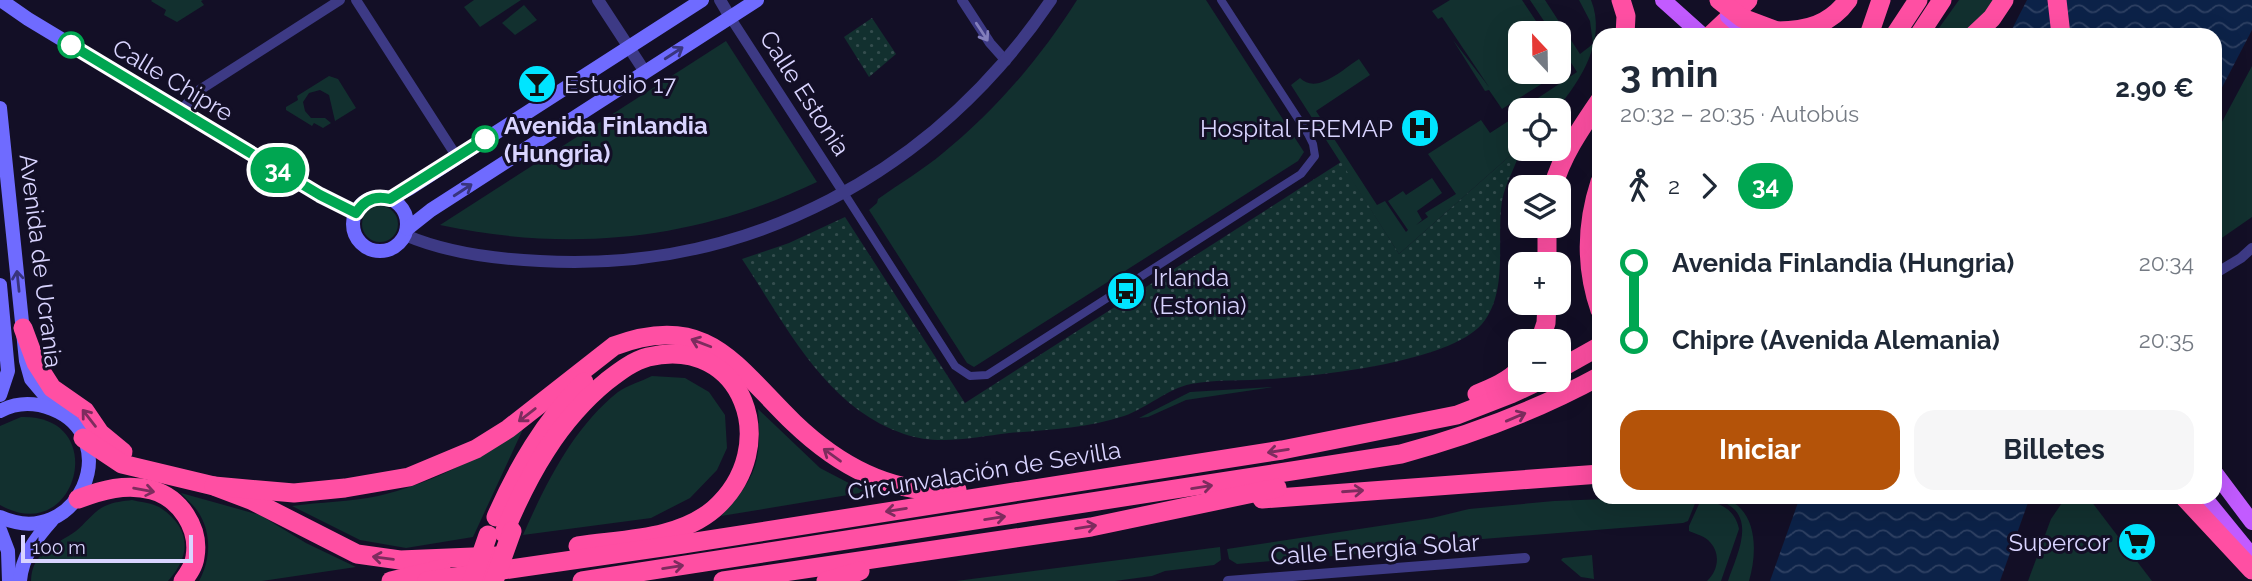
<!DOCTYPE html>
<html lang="es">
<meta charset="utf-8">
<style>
:root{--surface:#fff;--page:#f6f6f7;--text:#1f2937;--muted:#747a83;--accent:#b45309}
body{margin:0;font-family:Raleway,sans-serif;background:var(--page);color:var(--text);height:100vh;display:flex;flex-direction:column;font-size:26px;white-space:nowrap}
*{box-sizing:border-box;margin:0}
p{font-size:23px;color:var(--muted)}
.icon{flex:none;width:38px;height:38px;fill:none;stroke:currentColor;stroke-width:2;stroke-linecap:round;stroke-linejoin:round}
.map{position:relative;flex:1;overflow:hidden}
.side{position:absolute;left:1592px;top:28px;width:630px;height:476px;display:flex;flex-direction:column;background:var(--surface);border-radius:21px;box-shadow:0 7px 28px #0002}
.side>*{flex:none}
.badge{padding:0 14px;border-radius:23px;font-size:24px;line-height:46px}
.needle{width:46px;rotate:338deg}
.tools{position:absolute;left:1508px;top:21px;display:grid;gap:14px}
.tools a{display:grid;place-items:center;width:63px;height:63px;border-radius:14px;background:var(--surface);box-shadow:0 7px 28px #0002;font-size:35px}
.scale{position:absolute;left:21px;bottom:18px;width:172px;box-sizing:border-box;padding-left:7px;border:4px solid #d9d4ff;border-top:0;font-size:19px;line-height:24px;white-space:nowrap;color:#d9d4ff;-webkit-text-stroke:5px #130f26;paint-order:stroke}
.map>.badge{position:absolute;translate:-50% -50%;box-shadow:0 0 0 4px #fff}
.legs{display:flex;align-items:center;gap:10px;height:77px;padding:0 28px;font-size:23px}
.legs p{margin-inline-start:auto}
.summary{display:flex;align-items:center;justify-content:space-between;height:119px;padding:0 28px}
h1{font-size:38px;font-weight:700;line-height:52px}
.button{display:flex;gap:14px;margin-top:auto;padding:14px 28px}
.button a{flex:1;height:80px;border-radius:21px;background:var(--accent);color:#fff;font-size:28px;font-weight:700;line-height:80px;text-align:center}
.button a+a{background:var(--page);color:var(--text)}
ul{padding:0 28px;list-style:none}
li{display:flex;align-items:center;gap:24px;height:77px;font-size:26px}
li i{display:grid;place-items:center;width:10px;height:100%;margin:0 9px;background:currentColor}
li i::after{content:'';width:18px;height:18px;margin:-9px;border:5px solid;border-radius:50%;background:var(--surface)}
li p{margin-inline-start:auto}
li:first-child i{background:linear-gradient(#0000 50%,currentColor 0)}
li:last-child i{background:linear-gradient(currentColor 50%,#0000 0)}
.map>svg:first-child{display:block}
</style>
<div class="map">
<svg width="2252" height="581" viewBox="0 0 2252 581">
<defs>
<pattern id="park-dots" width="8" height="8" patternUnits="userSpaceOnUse" patternTransform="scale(1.75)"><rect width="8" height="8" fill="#12302f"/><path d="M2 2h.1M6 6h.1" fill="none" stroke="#344d4e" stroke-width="1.8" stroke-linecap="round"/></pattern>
<pattern id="water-waves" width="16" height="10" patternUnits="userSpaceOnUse" patternTransform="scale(1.75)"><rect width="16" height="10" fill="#0c2248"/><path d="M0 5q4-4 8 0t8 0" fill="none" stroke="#2f4163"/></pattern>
</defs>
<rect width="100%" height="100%" fill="#130f26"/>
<g fill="#12302f">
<path d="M152 0H203L201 1 204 5 177 22 164 15 166 10 151 1Z"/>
<path d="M474 0H521L480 27 464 7Z"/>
<path d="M1077 0H1206L1304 152 1298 161 974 367 967 363 869 210 877 203 878 199C900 183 923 170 943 153 996 110 1041 57 1077 0Z"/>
<path d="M1450 0H1522L1544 33H1521V72H1559V57L1567 68 1502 109 1489 90 1485 91 1453 40 1489 87 1442 17 1438 19 1432 11Z"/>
<path d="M1530 0H1545L1580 54 1593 44 1590 21 1579 0H1591C1607 40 1581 80 1556 110H1524L1530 106 1529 104 1577 72 1559 44V33H1552Z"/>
<path d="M1959 0H1996L1966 35H1934Z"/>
<path d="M524 5 537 20 515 35 502 23Z"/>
<path d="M726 41 817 182C696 240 571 253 440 225Z"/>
<path d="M1359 59 1370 75 1316 111 1377 205 1385 201 1406 232 1408 230 1388 201 1403 191 1406 195 1432 178 1442 193 1417 211 1422 220 1416 225 1428 217 1425 213 1456 194 1428 154 1481 120 1490 133 1521 113V146L1399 254 1291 85 1300 78C1317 95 1343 69 1359 59Z"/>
<path d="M2252 66V217L2216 242V133Z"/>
<path d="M329 76 338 79 356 108 335 121 329 95 320 90 309 93 303 102 305 111 311 118H325L331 123 323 128 314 123 312 126 286 110V107L298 100 297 96Z"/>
<circle cx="380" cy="224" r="18"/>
<path d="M652 376 685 378 709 392 725 415 727 448 717 470 690 498 651 518 523 535C546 483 573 428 618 392 628 385 642 381 652 376Z"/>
<path d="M1273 387 1186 400 1148 417 1139 418 1190 392Z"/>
<path d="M758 409 820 468 866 492 721 516C757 478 762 460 758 409Z"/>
<path d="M21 417C112 414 77 549 0 505V426Z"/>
<path d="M524 427 473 537 406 548 360 540 292 506C320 502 350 502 378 496 433 483 478 459 524 427Z"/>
<path d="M181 493 260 515 306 543 356 567 262 581H199C210 561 212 536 200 515 196 507 187 500 181 493Z"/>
<path d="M1657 497C1676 497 1700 494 1719 497 1758 505 1758 551 1749 581H1728C1736 556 1758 517 1723 502 1714 498 1705 498 1696 501L1688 521 1683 523 1384 547 1370 553 1237 564 1229 559 1227 549 1432 518 1469 509 1554 501Z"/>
<path d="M2066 497H2088L2152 581H2028L2051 519Z"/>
<path d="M132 500C140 502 152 503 159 507 191 527 192 555 168 581H31C32 551 55 546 76 531 86 523 94 511 105 506 113 502 124 501 132 500Z"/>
<path d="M1711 502C1726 505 1736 514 1739 529L1721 581H1707C1719 570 1721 552 1708 540 1702 535 1693 533 1689 531V526L1699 504Z"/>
<path d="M1220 547 1221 560 1214 565 1165 571 1152 576 1115 581H956Z"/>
<path d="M1592 555 1594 579 1581 577 1561 560 1563 558Z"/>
</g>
<g fill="url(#park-dots)">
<path d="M872 18 896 54 869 77 844 37Z"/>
<path d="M1521 146C1518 164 1505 182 1502 201 1496 239 1509 292 1482 324 1449 362 1319 376 1270 379 1244 381 1216 379 1191 384 1167 389 1147 408 1124 416 1088 428 1047 430 1009 433 975 437 938 446 904 434 825 407 786 325 742 259L789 243 845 217 965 403 1341 162 1399 254Z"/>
</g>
<g fill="url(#water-waves)">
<path d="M2027 0H2252V30L2216 99V35H2009Z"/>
<path d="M1800 497H2030L2000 581H1770Z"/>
</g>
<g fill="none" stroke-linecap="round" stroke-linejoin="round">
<path stroke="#3d3a85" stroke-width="8" d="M844 193 955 366 970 376 987 375 1301 174 1315 156 1313 144 1308 134 1221 0"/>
<g stroke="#3d3a85" stroke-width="10">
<path d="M356 0 457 157"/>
<path d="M962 0 990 43 1006 61"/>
<path d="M730 17 844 193"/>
<path d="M180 112 198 91 340 0"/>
<path d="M2216 273 2241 258 2252 248"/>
<path d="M1228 581 1525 558"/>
</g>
<g stroke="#3d3a85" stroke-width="12">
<path d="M598 0 645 72"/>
<path d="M720 0 730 17"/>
<path d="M405 235C447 253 494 259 540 261 749 273 935 172 1051 0"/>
</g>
<g stroke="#6f6bff" stroke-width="14">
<path d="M5 3 28 19 320 195 356 213"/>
<path d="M0 108 26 361 31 379 58 411"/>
<circle cx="380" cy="224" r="27"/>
<path d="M390 199 410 188 702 0"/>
<path d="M407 229 431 210 757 0"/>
<path d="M0 285 8 371 0 395"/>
<path d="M0 411C17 402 34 402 52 409 126 438 78 552 0 517"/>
<path d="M0 530 8 551 9 581"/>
<path d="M20 581C22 556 36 538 52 520"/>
</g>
<g stroke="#c25bff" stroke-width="16">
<path d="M1663 0 1702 35"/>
<path d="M2216 474 2252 522"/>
<path d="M2204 497 2252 556"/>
</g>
<g stroke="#ff4fa3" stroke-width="19">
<path d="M1621 0 1626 16 1625 35"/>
<path d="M2057 0 2061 35"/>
<path d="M1777 31C1806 31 1830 25 1848 0"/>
<path d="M1711 35 1748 0"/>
<path d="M1869 35 1881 0"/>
<path d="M1895 35 1918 0"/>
<path d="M1919 35 1942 0"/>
<path d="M1974 35 1992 18 2004 0"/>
<path d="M1600 182C1586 225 1585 267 1600 310"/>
<path d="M1553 187C1562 155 1581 128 1600 100"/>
<path d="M1547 226V264"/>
<path d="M23 328 36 363 52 388 85 411 100 433 123 452"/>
<path d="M1540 341 1546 323 1547 303"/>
<path d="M1559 369 1600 346"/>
<path d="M1477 394C1492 388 1509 381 1521 368"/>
<path d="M83 438 122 464 214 486 251 500 357 554 400 560 497 556"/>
<path d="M214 486 294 493 345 488 409 477 476 449 508 429 614 346C708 311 735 366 794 423 839 466 893 496 957 490"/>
<path d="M2184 497 2252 570"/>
<path d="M78 499C102 490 126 483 152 490 180 498 200 528 195 557 194 566 188 574 183 581"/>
<path d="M1262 499 1600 474"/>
<path d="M496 517C518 467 544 422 584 382"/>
<path d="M504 533C528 475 558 421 607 381 620 371 633 361 648 357 743 334 784 447 714 509 678 540 622 539 578 546"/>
<path d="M391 581 441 569"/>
<path d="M427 581 683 544 1282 450 1457 415 1511 394 1541 380"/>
<path d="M582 581 1401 454C1471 435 1536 411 1600 376"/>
<path d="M723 581 1091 527 1277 488"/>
<path d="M826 581 860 571"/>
</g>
<path stroke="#c25bff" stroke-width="16" d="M1728 16 1749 35"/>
<g stroke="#ff4fa3" stroke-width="19">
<path d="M1719 0 1742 18 1777 31"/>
<path d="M472 581 488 535"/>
<path d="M494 581 512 531"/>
</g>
</g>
<defs><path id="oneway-shaft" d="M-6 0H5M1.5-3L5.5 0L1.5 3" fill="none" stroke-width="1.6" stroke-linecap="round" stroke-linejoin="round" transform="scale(1.75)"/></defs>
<use stroke="#837fbc" href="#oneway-shaft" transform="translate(982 32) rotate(57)"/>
<g stroke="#38347d">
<use href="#oneway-shaft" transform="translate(674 53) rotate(-33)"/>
<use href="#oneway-shaft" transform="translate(463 190) rotate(-33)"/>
<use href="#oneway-shaft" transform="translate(18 281) rotate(-96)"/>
</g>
<g stroke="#7d2c5e">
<use href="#oneway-shaft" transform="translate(701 343) rotate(-159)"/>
<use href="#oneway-shaft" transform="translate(527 415) rotate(142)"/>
<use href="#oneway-shaft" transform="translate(1516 417) rotate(-23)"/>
<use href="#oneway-shaft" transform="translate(89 418) rotate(-128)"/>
<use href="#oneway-shaft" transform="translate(1278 451) rotate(171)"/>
<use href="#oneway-shaft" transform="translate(832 455) rotate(-144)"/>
<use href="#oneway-shaft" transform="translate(1202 487) rotate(-9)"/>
<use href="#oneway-shaft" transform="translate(144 490) rotate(10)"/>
<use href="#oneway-shaft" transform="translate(1353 491) rotate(-4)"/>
<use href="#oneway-shaft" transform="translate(896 510) rotate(171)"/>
<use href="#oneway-shaft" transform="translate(995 518) rotate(-9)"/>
<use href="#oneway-shaft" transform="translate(1086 527) rotate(-9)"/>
<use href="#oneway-shaft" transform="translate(383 558) rotate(-173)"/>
<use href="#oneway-shaft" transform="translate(673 567) rotate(-9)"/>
</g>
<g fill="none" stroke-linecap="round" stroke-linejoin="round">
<defs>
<path id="line-1" d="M71 45 320 195 356 213C364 200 375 195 390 199L485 139"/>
</defs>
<use href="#line-1" stroke="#fff" stroke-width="16"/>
<use href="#line-1" stroke="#00a651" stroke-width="10"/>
</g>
<defs>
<symbol id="bar-disc" viewBox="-11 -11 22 22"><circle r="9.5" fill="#00e5ff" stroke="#130f26"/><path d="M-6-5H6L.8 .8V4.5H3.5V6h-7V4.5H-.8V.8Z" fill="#111"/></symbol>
<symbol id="hospital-disc" viewBox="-11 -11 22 22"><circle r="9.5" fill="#00e5ff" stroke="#130f26"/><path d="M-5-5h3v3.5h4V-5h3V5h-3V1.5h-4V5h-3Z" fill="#111"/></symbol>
<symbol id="bus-disc" viewBox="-11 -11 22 22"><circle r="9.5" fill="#00e5ff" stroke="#130f26"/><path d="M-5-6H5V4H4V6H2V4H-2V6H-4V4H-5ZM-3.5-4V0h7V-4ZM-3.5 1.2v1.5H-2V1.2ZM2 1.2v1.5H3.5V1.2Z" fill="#111"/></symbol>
<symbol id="supermarket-disc" viewBox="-11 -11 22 22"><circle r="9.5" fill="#00e5ff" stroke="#130f26"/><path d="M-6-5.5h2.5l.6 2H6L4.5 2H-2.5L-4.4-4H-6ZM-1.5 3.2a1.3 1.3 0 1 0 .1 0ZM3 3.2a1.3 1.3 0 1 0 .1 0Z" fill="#111"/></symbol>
</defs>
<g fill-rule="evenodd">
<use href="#bar-disc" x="515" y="62" width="44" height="44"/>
<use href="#hospital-disc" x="1398" y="106" width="44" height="44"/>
<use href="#bus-disc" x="1104" y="269" width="44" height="44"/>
<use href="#supermarket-disc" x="2115" y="520" width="44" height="44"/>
</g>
<g fill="#fff" stroke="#00a651" stroke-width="3.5">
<circle cx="71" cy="45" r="12"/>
<circle cx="485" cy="139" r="12"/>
</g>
<g text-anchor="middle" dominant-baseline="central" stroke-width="6" stroke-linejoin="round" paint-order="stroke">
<g font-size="24" fill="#d9d4ff" stroke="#130f26">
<text transform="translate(173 80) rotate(31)">Calle Chipre</text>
<text transform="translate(805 93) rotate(57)">Calle Estonia</text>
<text transform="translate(41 261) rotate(83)">Avenida de Ucrania</text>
<text transform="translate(984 471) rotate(-9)">Circunvalación de Sevilla</text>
<text transform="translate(1375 549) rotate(-4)">Calle Energía Solar</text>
</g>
<g font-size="24" fill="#d9d4ff" stroke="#130f26" text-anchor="start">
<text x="564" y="84">Estudio 17</text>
<text x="1393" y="128" text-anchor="end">Hospital FREMAP</text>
<text x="1153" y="277">Irlanda<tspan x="1153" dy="28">(Estonia)</tspan></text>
<text x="2110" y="542" text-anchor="end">Supercor</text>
</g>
<g font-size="24" font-weight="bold" fill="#d9d4ff" stroke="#130f26" text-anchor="start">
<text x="504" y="125">Avenida Finlandia<tspan x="504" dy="28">(Hungria)</tspan></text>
</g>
</g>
</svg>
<div class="tools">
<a><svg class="needle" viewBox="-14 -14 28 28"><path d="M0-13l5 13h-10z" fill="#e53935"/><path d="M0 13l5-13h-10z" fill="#747a83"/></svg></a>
<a><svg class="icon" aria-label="locate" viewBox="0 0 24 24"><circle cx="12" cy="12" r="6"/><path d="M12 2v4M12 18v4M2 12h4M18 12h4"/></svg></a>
<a><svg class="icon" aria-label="layers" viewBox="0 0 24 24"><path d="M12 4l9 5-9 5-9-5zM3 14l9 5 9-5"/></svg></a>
<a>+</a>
<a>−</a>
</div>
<div class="scale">100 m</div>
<b class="badge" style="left:278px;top:170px;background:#00a651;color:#fff">34</b>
<section class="side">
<div class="summary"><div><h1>3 min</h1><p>20:32 – 20:35 · Autobús</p></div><b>2.90 €</b></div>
<div class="legs"><svg class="icon" aria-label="walk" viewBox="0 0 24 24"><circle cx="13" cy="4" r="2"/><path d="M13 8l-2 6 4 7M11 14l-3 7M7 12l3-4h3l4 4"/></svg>2<svg class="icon" aria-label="forward" viewBox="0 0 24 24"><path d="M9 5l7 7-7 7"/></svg><b class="badge" style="background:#00a651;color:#fff">34</b></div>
<ul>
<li><i style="color:#00a651"></i><b>Avenida Finlandia (Hungria)</b><p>20:34</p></li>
<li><i style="color:#00a651"></i><b>Chipre (Avenida Alemania)</b><p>20:35</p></li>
</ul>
<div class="button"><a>Iniciar</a><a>Billetes</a></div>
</section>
</div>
